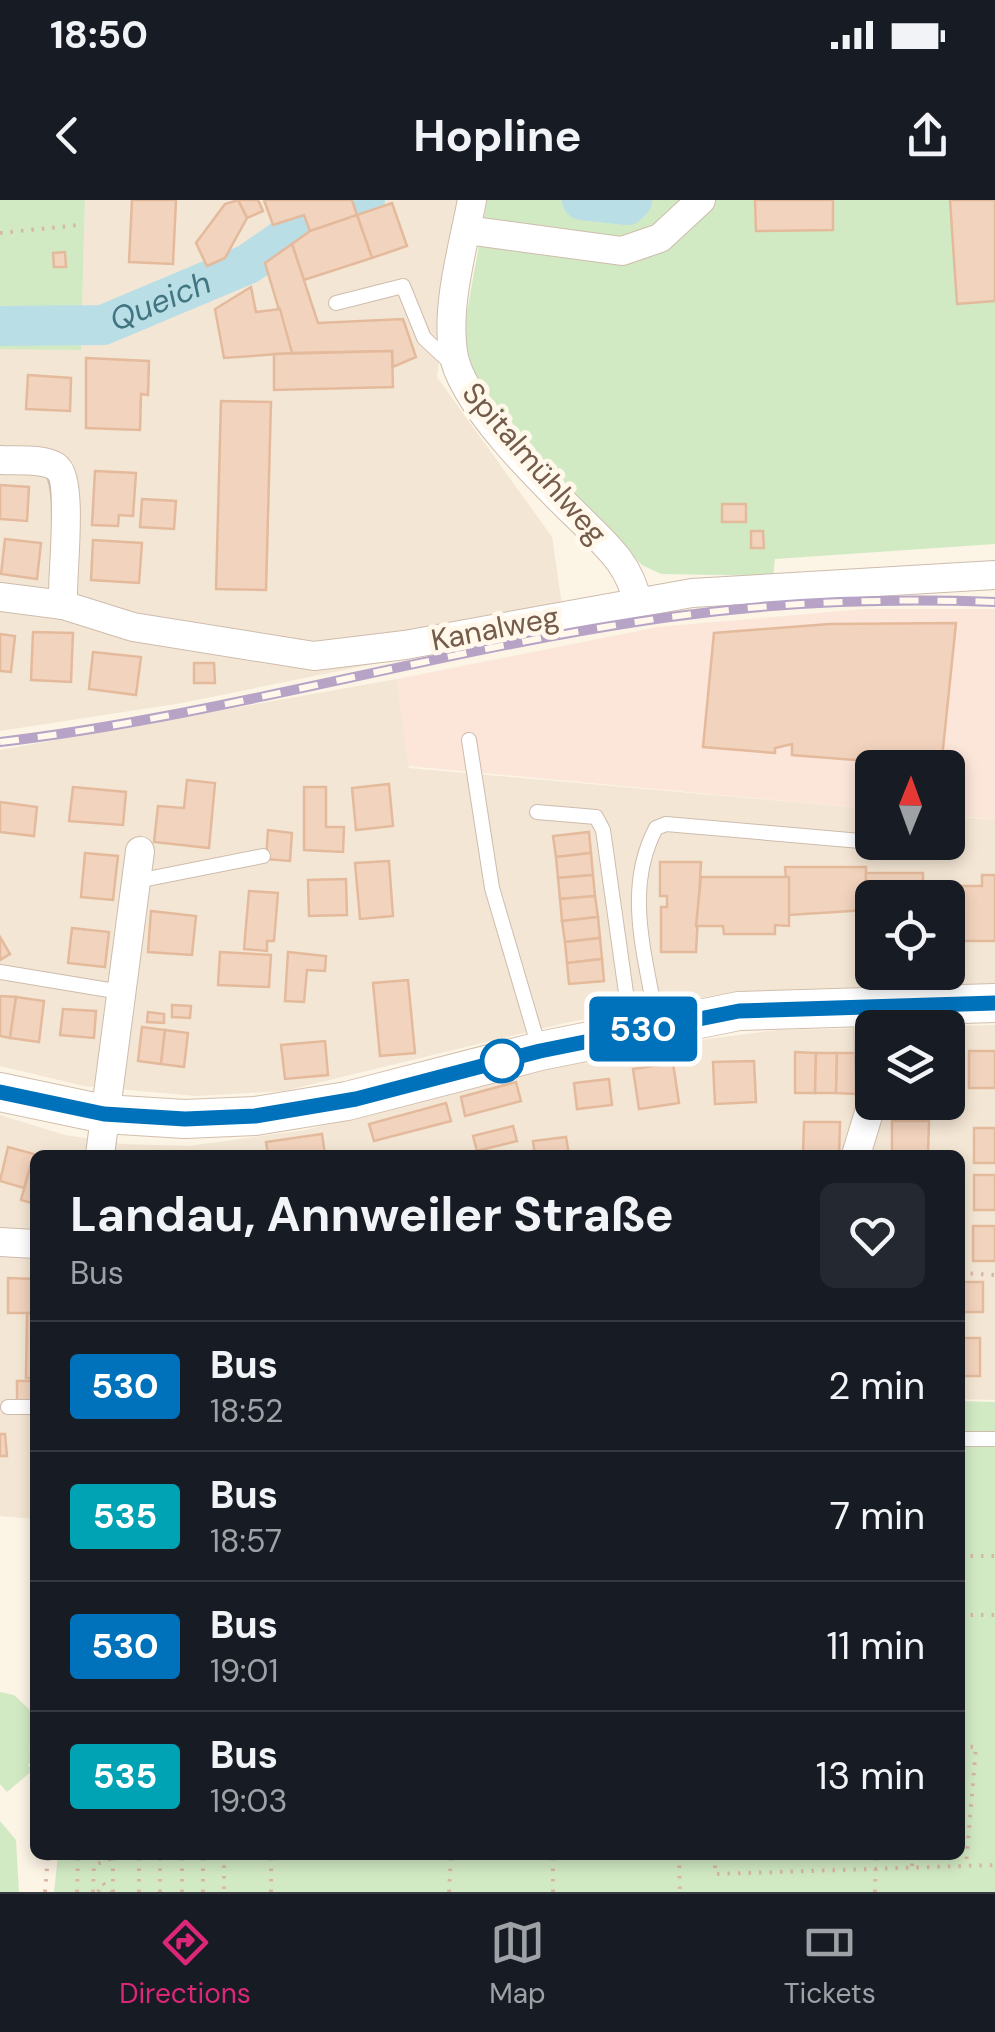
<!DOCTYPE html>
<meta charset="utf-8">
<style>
:root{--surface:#171b24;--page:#242831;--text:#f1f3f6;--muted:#9ea1a6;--line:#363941;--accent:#db2777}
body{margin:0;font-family:"DM Sans",sans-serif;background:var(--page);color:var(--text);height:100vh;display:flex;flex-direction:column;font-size:38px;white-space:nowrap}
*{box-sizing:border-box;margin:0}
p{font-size:32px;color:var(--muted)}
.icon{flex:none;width:55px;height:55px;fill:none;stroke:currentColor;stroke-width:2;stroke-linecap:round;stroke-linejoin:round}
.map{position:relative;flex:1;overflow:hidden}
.panel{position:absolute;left:30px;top:950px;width:935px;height:710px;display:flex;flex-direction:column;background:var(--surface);border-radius:15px;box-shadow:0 5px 15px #0003}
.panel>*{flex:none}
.badge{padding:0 20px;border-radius:8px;font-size:35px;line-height:65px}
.needle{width:65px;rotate:1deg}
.buttons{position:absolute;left:855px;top:550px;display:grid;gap:20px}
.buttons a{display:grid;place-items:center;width:110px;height:110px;border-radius:15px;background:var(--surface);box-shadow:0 5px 15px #0003;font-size:50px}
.map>.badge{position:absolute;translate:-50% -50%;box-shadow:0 0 0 5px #fff}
.round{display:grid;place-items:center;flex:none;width:105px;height:105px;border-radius:15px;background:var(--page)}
.overview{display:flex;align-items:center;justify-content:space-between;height:170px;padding:0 40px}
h1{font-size:48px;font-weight:700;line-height:75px}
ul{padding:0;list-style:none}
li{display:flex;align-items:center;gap:30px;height:130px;padding:0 40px;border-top:2px solid var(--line)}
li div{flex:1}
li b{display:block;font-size:38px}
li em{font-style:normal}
li .badge{min-width:110px;font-weight:700;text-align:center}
.status{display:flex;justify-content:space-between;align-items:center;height:70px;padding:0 50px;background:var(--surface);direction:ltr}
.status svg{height:28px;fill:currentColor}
header{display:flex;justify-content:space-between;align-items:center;height:130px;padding:0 40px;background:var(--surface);font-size:45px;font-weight:700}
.tab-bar{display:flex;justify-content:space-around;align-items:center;height:140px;border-top:2px solid var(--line);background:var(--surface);font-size:28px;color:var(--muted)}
.tab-bar a{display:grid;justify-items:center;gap:5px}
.tab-bar .current{color:var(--accent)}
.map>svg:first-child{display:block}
</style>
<div class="status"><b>18:50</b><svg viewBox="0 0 49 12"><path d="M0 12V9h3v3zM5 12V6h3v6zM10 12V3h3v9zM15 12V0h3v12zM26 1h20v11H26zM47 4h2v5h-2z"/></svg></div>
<header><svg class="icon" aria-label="back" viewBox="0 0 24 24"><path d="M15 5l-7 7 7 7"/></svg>Hopline<svg class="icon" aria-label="share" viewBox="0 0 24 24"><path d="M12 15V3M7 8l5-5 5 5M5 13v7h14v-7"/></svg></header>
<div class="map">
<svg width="995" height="1692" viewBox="0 0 995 1692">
<rect width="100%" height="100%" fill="#fcf4e5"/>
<g fill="#f4e6d4" fill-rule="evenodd">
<path d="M85 0H459L437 177 552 337 565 425 182 503 0 531V149H81Z"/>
<path d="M397 479 409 568 872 609V642H948V616L995 620V784L716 795 565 823 284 891 196 896 84 886 0 866V550ZM872 698H948V772H872Z"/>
<path d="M995 825V1200L960 1199V955H35V1319L0 1316V915L65 935 123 944 189 946 306 930 553 867 708 839 777 830 872 828V902H948V828L881 827Z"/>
</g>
<path fill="#fce5d9" d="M865 409H995V620L948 615V568H872V609L408 566 397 479 658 427Z"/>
<g fill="#d2eac4">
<path d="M0 0H85L81 150 0 149Z"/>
<path d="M487 0H995V344L775 359 773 376 661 374 642 365 510 235 465 181 462 140Z"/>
<path d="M960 1201 995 1202V1692H54L58 1655H960Z"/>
<path d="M0 1492 14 1495 35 1515V1542L29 1547 35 1557 28 1565 33 1570 7 1592 0 1584Z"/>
<path d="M0 1621 16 1640 19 1692H0Z"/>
</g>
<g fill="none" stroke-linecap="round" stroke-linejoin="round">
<g stroke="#badee6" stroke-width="40">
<path d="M582 0 627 5 632 0"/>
<path d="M354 6 365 0"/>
<path id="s1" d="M0 126 103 125 248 64 307 23"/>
</g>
</g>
<g fill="#f2d3bd" stroke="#e4ba9d" stroke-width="2.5">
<path d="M132 0H176L173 64 129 62Z"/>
<path d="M238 0H258L263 11 247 18Z"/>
<path d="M238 0 247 18 225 58 207 66 196 43 225 4Z"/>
<path d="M264 0H352L357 15 310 31 304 15 273 25Z"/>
<path d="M755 0H833V30L756 31Z"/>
<path d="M950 0H995V101L957 104Z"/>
<path d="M392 3 407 46 372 58 357 15Z"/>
<path d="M357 15 372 58 304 80 292 44 310 31Z"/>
<path d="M292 44 318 123 403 119 416 157 393 167 392 151 292 153 265 63Z"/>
<path d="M65 52 66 67H54L53 53Z"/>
<path d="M251 87 256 112 280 109 292 153 224 158 215 109Z"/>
<path d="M392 151 393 187 274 190V154Z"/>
<path d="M86 158 149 161 148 195 141 194 140 230 86 228Z"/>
<path d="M28 175 71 178 70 211 26 209Z"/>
<path d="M221 201 271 202 266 390 216 389Z"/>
<path d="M95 271 136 273 133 316 119 315 118 326 92 325Z"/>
<path d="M0 285 29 287 27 321 0 319Z"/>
<path d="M142 299 176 301 174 329 140 327Z"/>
<rect x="722" y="304" width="24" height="18"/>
<path d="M751 331H763L764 348H751Z"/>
<path d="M5 339 41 343 37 379 1 374Z"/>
<path d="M93 340 142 343 139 383 91 380Z"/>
<path d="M956 423 941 568 882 563 883 555 868 554 867 561 792 555V544L775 548V553L703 547 714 433 829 424Z"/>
<path d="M33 432 73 433 71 482 31 480Z"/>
<path d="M0 434 15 436 11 472 0 471Z"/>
<path d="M93 452 141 457 136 495 89 489Z"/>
<path d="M194 463H214L215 483H194Z"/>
<path d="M187 580 215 583 209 648 154 642 158 606 184 608Z"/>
<path d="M389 584 393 626 356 630 352 588Z"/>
<path d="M73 587 126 592 123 625 69 621Z"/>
<path d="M304 587H326V627H344L343 652 304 650Z"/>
<path d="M0 602 37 607 34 636 0 632Z"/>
<path d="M268 630 292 633 290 661 266 659Z"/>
<path d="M589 632 591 653 556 657 553 636Z"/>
<path d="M85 653 118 656 113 700 81 697Z"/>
<path d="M591 653 593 675 558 678 556 657Z"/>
<path d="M389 661 393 716 360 719 355 663Z"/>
<path d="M660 662H701L696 752H661V707H667V696H660Z"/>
<path d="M785 667H866V710L789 715Z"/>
<path d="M866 673H923V698H872V717H866Z"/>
<path d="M593 675 595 696 560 699 558 678Z"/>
<path d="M982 675H995V741H948V698H943V686H982Z"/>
<path d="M701 677H789V726L775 725V734H724L723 726H696Z"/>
<path d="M346 679 347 715 309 716 308 680Z"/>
<path d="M249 691 278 693 274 741H267V751L244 749Z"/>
<path d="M595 696 598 717 562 721 560 699Z"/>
<path d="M151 711 196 716 192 755 148 752Z"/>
<path d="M598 717 600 738 565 742 562 721Z"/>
<path d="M72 728 109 732 105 767 68 763Z"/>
<path d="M0 737 10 754 0 760Z"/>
<path d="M600 738 602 759 567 763 565 742Z"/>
<path d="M220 752 271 755 269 787 218 785Z"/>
<path d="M288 752 326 756 325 771 307 770 304 802 285 801Z"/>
<path d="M602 759 604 781 569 784 567 763Z"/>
<path d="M408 780 415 853 380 856 373 783Z"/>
<path d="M0 796 16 797 10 838 0 836Z"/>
<path d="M16 797 44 801 39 842 10 838Z"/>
<path d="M172 805 191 806 190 818 172 817Z"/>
<path d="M63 809 96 811 94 838 60 835Z"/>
<path d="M148 812 164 814V823L147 822Z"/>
<path d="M142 827 165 830 161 864 138 861Z"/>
<path d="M165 830 188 833 184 867 161 864Z"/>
<path d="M325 841 328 875 285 879 281 845Z"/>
<rect x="969" y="851" width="26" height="37"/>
<path d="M795 852 816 853 815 893H795Z"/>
<path d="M816 853H837L836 893H815Z"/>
<path d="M837 853H857V894L836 893Z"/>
<path d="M754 861 756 902 715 904 713 862Z"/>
<path d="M673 863 679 903 639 909 633 869Z"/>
<path d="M609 879 612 905 577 909 574 883Z"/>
<path d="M516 882 521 901 465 916 461 897Z"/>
<path d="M446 903 451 921 374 941 369 924Z"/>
<path d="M892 921H929L928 955H892Z"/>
<path d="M804 922H840L839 955H803Z"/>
<path d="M513 926 517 941 477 951 473 936Z"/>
<rect x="974" y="928" width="21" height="35"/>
<path d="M322 934 325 955H268L266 942Z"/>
<path d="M566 937 569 955H535L533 941Z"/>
<path d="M8 947 34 954 24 988 0 981Z"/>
<path d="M32 961 35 962V1004L21 1000Z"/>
<rect x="974" y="975" width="21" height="35"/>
<rect x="973" y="1026" width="22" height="35"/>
<path d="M8 1078 35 1079V1113H8Z"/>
<rect x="960" y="1082" width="23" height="30"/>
<path d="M27 1113H35V1178H26Z"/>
<rect x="960" y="1138" width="20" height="38"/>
<path d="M17 1181H35V1202L17 1201Z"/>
<path d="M0 1234H5L7 1256H0Z"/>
</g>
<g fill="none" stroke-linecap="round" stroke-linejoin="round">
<defs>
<g id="lane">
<path d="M336 103 403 86 424 138 452 164"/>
<path d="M469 540 492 688 540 851"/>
<path d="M537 612 596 617 603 630 631 828"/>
<path d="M884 642 906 644"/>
<path d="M137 681 263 656"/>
<path d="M0 772 121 792"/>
<path d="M657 824C646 757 623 690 656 628L666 624 872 642"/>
<path d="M8 1207H35"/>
<path d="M960 1239H995"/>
</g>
<g id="street">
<path d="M472 0C463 47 446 105 453 152 460 203 544 284 582 321 607 346 630 365 637 401"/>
<path d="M466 30 622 51 660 38 701 0"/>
<path d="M0 260C16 261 41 258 55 266 75 278 61 379 63 405"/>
<path d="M0 397 63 405 133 427 314 456 405 445 692 393 995 375"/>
<path d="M100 955 140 651"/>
<path d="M856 955 870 909 868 805"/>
<path d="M0 1042 35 1044"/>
</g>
<path id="secondary" d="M0 892 104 914 185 919 255 916 347 901 540 851 739 811 995 803"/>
</defs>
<use href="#lane" stroke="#cebcac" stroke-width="16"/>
<use href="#street" stroke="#cebcac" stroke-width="30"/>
<use href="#secondary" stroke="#d3beac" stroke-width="40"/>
<g stroke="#d7b7a0" stroke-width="4" stroke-dasharray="2.5 8" stroke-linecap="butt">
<path d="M0 33 79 25"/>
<path d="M960 1073 995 1075"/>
<path d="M960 1356H995"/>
<path d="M960 1415H995"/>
<path d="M960 1546 976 1547 966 1665"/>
<path d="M224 1655V1692"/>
<path d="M679 1655 680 1692"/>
<path d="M715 1655V1674L995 1665"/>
<path d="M912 1666 913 1655"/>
<path d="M45 1692 48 1655"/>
<path d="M77 1692 78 1655"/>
<path d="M93 1692 94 1665 113 1658"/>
<path d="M98 1692 103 1683 111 1692"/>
<path d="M113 1692V1655"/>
<path d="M139 1692V1655"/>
<path d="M160 1692V1655"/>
<path d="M182 1692V1655"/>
<path d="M203 1692V1655"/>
<path d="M271 1692V1655"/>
<path d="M449 1692 451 1655"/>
<path d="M553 1692V1655"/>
<path d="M875 1692 876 1655"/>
</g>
<use href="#lane" stroke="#fff" stroke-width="14"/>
<use href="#street" stroke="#fff" stroke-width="28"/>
<use href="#secondary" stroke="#fff" stroke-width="38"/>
<defs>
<path id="rail" d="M0 542C226 515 445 448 670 417 778 402 886 398 995 402"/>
</defs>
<use href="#rail" stroke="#b7a3c6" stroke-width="10"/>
<use href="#rail" stroke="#fff8eb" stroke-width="6" stroke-dasharray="19" stroke-linecap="butt"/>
</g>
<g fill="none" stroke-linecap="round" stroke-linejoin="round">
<defs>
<path id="line" d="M0 892 104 914 185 919 255 916 356 899 540 851 739 811 995 803"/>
</defs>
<use href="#line" stroke="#fff" stroke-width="22"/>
<use href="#line" stroke="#0072bc" stroke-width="15"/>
</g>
<circle fill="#fff" stroke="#0072bc" stroke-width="5" cx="502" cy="861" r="20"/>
<g text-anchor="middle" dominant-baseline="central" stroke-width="10" stroke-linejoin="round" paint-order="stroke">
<g font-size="30" fill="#755b4a" stroke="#fff8eb">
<text transform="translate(535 263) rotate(49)">Spitalmühlweg</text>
<text transform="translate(495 428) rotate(-11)">Kanalweg</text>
</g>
<g font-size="32" font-style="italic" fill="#417582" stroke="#fff8eb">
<text stroke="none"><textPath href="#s1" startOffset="165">Queich</textPath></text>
</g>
</g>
</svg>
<div class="buttons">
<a><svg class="needle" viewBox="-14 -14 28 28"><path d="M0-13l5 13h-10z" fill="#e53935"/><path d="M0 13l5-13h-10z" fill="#9ea1a6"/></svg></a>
<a><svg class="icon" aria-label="locate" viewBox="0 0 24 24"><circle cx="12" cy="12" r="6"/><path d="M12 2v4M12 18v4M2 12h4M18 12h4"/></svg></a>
<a><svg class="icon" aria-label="layers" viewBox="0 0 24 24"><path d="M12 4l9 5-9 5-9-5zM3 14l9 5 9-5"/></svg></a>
</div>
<b class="badge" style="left:643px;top:829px;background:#0072bc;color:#fff">530</b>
<section class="panel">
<div class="overview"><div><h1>Landau, Annweiler Straße</h1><p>Bus</p></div><a class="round"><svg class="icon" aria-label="heart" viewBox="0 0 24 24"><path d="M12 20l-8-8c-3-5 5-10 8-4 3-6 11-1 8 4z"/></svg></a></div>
<ul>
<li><span class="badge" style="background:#0072bc;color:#fff">530</span><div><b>Bus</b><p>18:52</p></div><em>2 min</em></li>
<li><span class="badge" style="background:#00a3b4;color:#fff">535</span><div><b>Bus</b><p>18:57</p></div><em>7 min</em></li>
<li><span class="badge" style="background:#0072bc;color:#fff">530</span><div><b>Bus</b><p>19:01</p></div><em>11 min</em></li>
<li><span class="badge" style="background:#00a3b4;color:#fff">535</span><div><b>Bus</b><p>19:03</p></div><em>13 min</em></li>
</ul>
</section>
</div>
<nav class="tab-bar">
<a class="current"><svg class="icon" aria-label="directions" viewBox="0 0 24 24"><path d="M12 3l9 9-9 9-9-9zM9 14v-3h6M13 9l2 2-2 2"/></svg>Directions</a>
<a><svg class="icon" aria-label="map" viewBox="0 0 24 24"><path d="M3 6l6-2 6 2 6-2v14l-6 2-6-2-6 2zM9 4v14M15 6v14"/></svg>Map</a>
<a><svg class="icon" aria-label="tickets" viewBox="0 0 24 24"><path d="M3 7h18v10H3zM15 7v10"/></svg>Tickets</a>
</nav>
